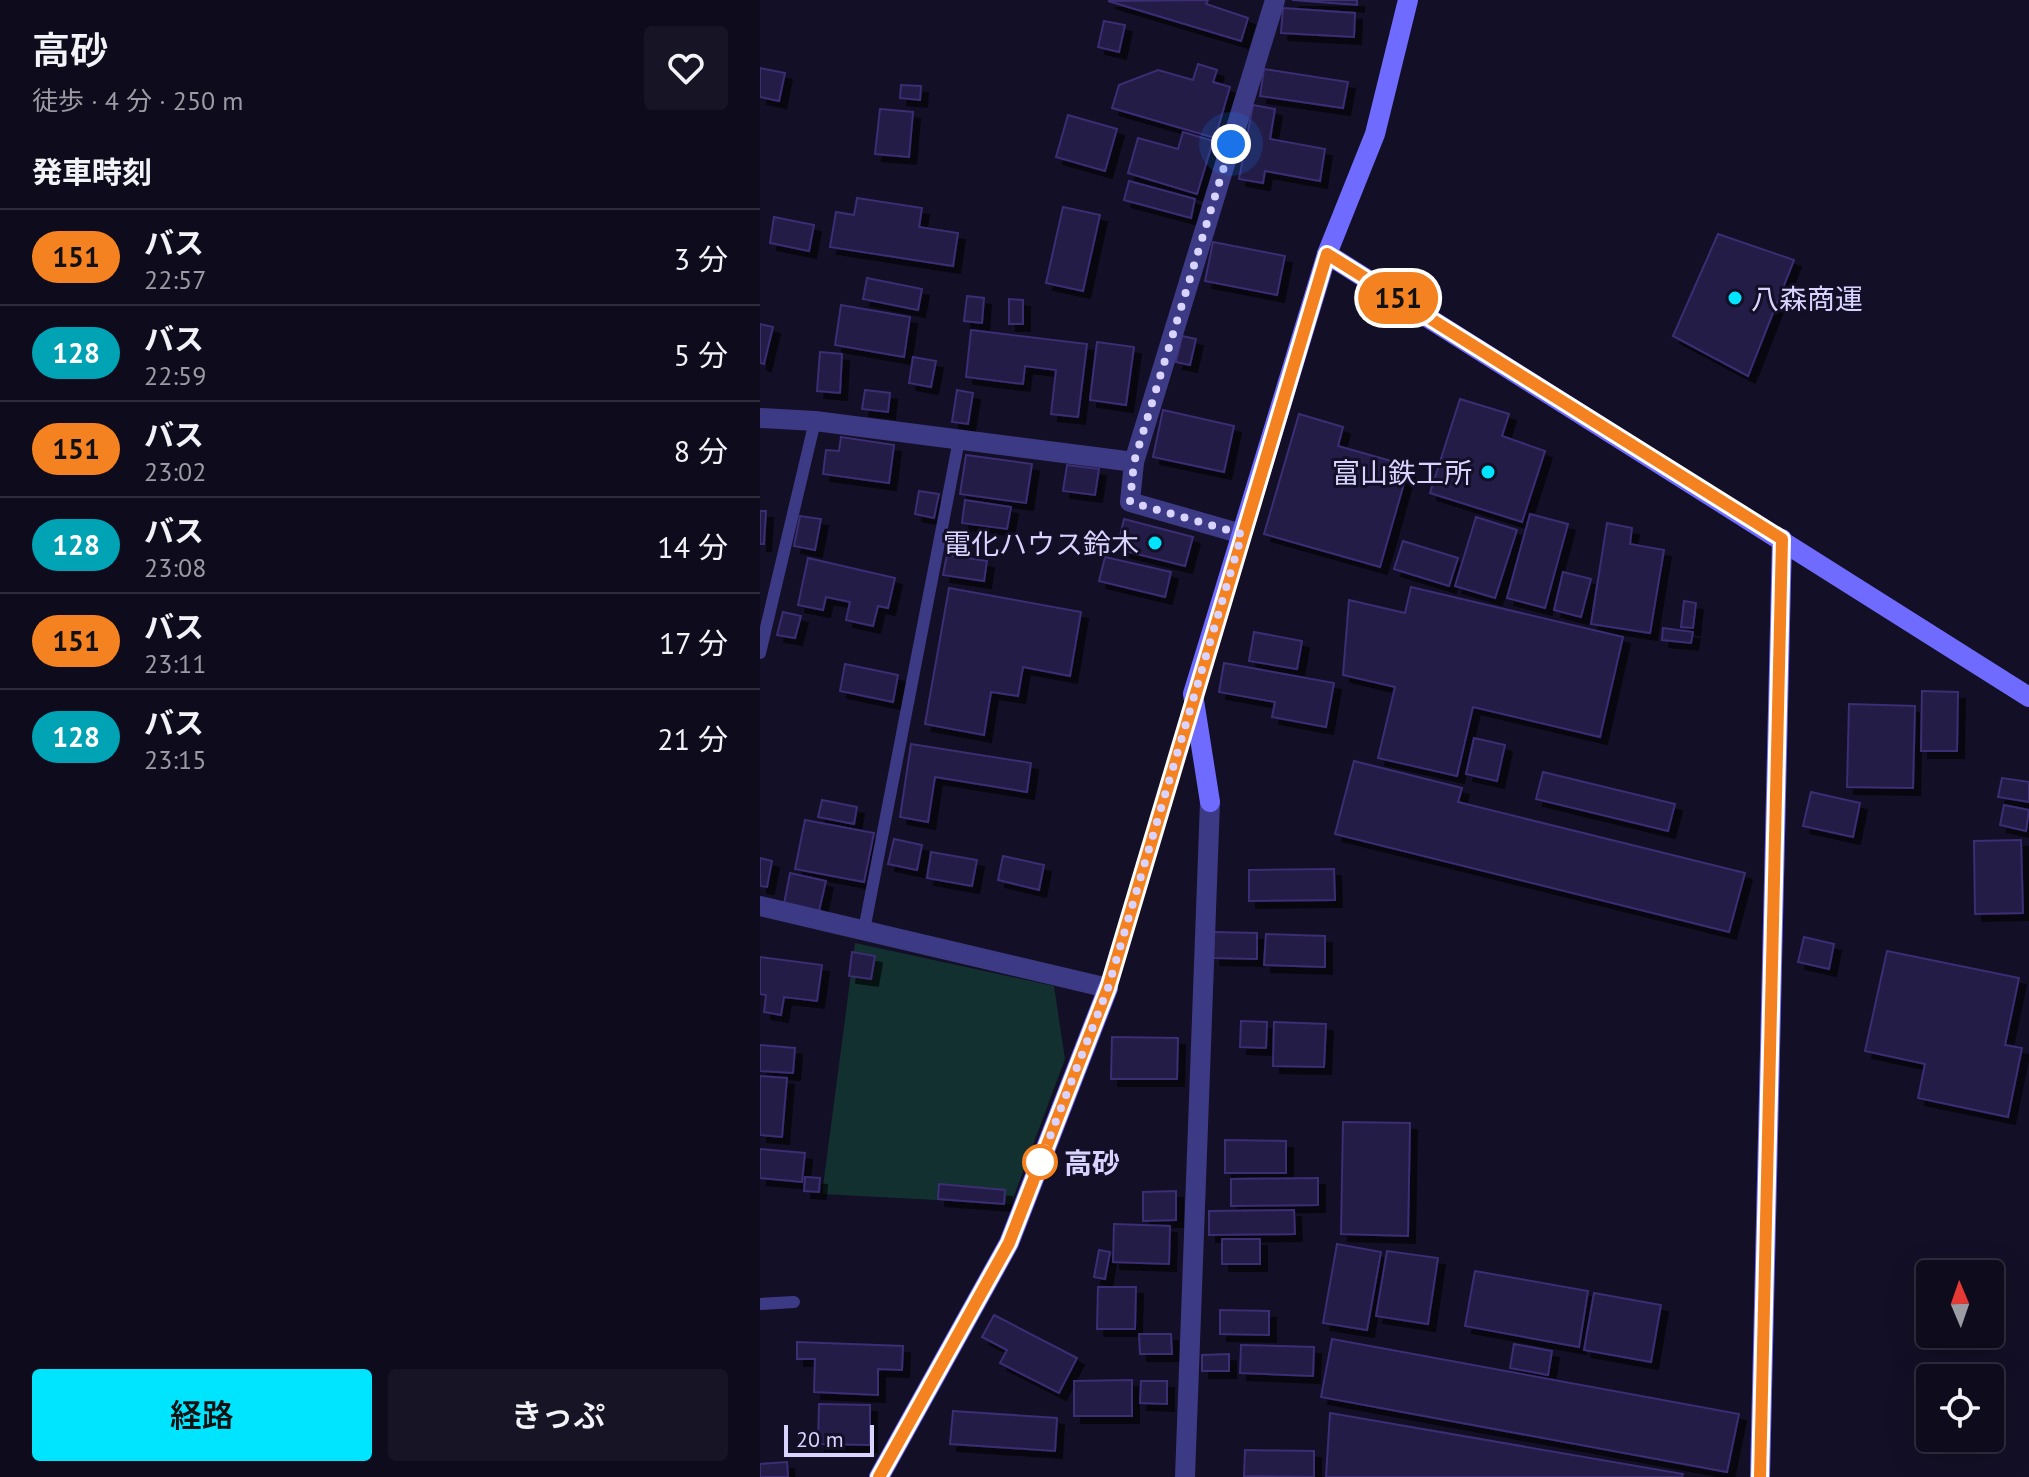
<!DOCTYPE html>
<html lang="ja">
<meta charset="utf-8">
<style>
:root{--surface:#0e0b1c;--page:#171425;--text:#f1f3f6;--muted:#9b9ba3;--line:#2e2b3b;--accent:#00e5ff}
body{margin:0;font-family:"PT Sans","Noto Sans JP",sans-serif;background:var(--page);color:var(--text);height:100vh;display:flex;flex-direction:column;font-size:30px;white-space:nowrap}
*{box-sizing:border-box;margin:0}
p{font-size:26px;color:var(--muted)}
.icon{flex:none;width:44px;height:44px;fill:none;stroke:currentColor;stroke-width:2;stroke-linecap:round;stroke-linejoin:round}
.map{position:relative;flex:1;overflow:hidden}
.details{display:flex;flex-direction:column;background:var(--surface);width:760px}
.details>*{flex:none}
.badge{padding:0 16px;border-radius:26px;font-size:28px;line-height:52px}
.needle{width:52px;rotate:358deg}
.buttons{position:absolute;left:1156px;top:1260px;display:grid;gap:16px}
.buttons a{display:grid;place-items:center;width:88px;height:88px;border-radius:8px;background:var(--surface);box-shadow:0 8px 32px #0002,0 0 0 2px var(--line);font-size:40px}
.scale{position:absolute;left:24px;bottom:20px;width:90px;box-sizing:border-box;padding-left:8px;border:4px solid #d9d4ff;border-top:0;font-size:22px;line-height:28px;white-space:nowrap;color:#d9d4ff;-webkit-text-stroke:6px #130f26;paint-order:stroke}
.you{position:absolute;width:40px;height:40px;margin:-20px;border:6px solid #fff;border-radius:50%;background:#1a73e8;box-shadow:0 0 0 12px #1a73e833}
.map>.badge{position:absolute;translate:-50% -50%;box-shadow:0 0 0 4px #fff}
h2{padding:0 32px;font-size:30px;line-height:72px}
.round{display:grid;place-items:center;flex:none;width:84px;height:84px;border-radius:8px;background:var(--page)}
.summary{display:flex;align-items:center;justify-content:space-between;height:136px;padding:0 32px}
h1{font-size:38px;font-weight:600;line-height:60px}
.cta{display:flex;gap:16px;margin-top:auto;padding:16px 32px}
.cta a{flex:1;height:92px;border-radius:8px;background:var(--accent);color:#111;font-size:32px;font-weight:600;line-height:92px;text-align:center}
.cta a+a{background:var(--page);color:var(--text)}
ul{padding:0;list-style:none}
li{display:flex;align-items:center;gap:24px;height:96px;padding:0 32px;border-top:2px solid var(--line)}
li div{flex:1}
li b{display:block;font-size:30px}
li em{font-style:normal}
li .badge{min-width:88px;font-weight:700;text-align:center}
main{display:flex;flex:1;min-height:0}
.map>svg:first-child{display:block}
</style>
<main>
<section class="details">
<div class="summary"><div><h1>高砂</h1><p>徒歩 · 4 分 · 250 m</p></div><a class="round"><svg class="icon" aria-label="heart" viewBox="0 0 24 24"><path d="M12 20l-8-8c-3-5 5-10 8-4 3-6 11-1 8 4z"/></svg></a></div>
<h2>発車時刻</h2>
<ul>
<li><span class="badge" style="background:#f58220;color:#111">151</span><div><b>バス</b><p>22:57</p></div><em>3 分</em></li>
<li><span class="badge" style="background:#00a3b4;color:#fff">128</span><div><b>バス</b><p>22:59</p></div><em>5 分</em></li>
<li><span class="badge" style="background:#f58220;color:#111">151</span><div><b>バス</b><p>23:02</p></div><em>8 分</em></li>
<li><span class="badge" style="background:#00a3b4;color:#fff">128</span><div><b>バス</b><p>23:08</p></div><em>14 分</em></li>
<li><span class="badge" style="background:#f58220;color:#111">151</span><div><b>バス</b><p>23:11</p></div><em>17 分</em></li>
<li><span class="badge" style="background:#00a3b4;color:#fff">128</span><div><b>バス</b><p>23:15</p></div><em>21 分</em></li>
</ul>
<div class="cta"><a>経路</a><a>きっぷ</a></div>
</section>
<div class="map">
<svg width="1269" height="1477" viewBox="0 0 1269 1477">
<defs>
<filter id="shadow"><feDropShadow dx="7" dy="7" stdDeviation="0" flood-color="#0009"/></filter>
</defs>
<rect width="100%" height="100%" fill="#130f26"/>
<path fill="#12302f" d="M95 943 294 986 305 1059 251 1204 62 1194Z"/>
<g fill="#241b47" stroke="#3b2d73" stroke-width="2" filter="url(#shadow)">
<path d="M448 0 446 4 488 18 481 41 348 1Z"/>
<path d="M532 0H597V5Z"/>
<path d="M523 8 595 13 594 37 521 33Z"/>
<path d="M344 21 365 25 359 52 338 47Z"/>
<path d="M438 64 457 70 453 82 470 87 455 138 352 108 359 85 398 70 433 80Z"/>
<path d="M0 68 25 73 19 101 0 97Z"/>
<path d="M504 69 588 82 583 108 500 96Z"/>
<path d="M141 85 161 86 160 100 140 98Z"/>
<path d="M493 105 515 109 510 139 565 149 560 181 505 171 503 183 479 179Z"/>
<path d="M120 109 153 112 149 157 115 154Z"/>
<path d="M308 115 357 129 345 171 296 157Z"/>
<path d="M423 132 453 141 437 194 368 173 378 138 418 149Z"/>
<path d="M369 181 435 199 431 218 364 200Z"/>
<path d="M97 198 162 208 159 227 198 233 193 266 70 247 76 212 94 215Z"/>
<path d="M303 207 340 215 323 291 286 283Z"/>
<path d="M14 217 54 225 49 251 10 243Z"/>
<path d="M958 234 1034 260 988 376 913 336Z"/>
<path d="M453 242 525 256 517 295 445 281Z"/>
<path d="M107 278 162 289 158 310 103 299Z"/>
<path d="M207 296 224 298 222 323 204 321Z"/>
<path d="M249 299 263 300V324H249Z"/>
<path d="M81 305 150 317 144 357 75 345Z"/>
<path d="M0 324 13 327 4 364 0 363Z"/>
<path d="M211 330 327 344 318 417 291 414 296 370 265 366 263 384 206 377Z"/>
<path d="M422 336 436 339 430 365 416 362Z"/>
<path d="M337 342 374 347 366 405 330 400Z"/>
<path d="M60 352 82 354 80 393 57 391Z"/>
<path d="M153 357 176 361 171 387 149 383Z"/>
<path d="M105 390 130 393 128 412 102 409Z"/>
<path d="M197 390 213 393 208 424 192 422Z"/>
<path d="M700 399 749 414 742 436 785 451 762 522 670 493Z"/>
<path d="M403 410 474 426 464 472 393 457Z"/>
<path d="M539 414 583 427 578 446 649 466 620 567 504 534Z"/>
<path d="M81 437 134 445 129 483 63 474 66 450 79 451Z"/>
<path d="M206 455 272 464 266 503 200 494Z"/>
<path d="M307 465 339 469 335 495 303 491Z"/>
<path d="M159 491 179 494 174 518 155 514Z"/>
<path d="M205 500 251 507 247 529 202 523Z"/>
<path d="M0 511H6L4 544H0Z"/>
<path d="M770 514 808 524 785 608 747 598Z"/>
<path d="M40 516 61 519 55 550 34 546Z"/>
<path d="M716 517 757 530 735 598 695 586Z"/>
<path d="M364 519 433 537 425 566 357 549Z"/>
<path d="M847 523 872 528 870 544 904 550 890 633 831 624Z"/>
<path d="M643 541 698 558 689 586 634 569Z"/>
<path d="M187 555 227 561 224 581 183 575Z"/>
<path d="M345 557 411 572 405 597 339 581Z"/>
<path d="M48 558 135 578 128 608 118 606 113 626 86 620 90 602 66 597 63 610 38 605Z"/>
<path d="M803 572 831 579 821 617 794 610Z"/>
<path d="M651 587 863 637 840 737 713 707 697 776 618 758 635 687 583 675 589 600 645 613Z"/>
<path d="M189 588 321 612 310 676 263 667 258 696 231 692 224 735 165 724Z"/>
<path d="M924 601 936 603 933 628 921 627Z"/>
<path d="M23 612 41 616 35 638 17 635Z"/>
<path d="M903 628 933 632 931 643 902 640Z"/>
<path d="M494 632 542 641 537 669 489 661Z"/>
<path d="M464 663 574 683 566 727 512 717 515 702 459 692Z"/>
<path d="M85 664 138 675 133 702 80 691Z"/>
<path d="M1162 691 1198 692 1197 751H1161Z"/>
<path d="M1089 704 1155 706 1153 788 1087 787Z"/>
<path d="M714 738 745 745 737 781 706 774Z"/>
<path d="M151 744 271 763 267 792 175 777 168 822 140 817Z"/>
<path d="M594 761 702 788 698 802 985 873 969 932 575 834Z"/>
<path d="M783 772 915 804 908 831 776 799Z"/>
<path d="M1242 778 1269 782V802L1238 797Z"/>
<path d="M1051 792 1100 803 1093 837 1043 826Z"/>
<path d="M62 800 97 807 94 824 58 817Z"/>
<path d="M1244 805 1269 810 1266 831 1240 825Z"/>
<path d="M45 820 114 833 104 882 35 869Z"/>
<path d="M134 839 162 845 157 870 128 864Z"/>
<path d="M1261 840 1263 913 1215 914 1214 841Z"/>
<path d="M171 852 217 860 212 886 167 878Z"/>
<path d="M243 856 284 865 279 890 238 880Z"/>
<path d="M0 858 12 861 7 887 0 886Z"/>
<path d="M574 869 575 900 489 901V870Z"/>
<path d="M30 873 66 881 59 911 24 904Z"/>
<path d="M454 932 497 933V959L453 958Z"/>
<path d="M506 934 565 936V967L504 965Z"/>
<path d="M1044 937 1074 944 1069 969 1038 962Z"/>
<path d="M1127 951 1259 978 1245 1045 1262 1048 1248 1117 1158 1098 1165 1064 1105 1051Z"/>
<path d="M92 952 115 956 111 979 89 976Z"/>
<path d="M0 957 62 965 57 1001 24 997 21 1015 4 1012 6 995 0 994Z"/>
<path d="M481 1021 507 1022 506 1048 480 1047Z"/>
<path d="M514 1022 566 1024 564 1067 513 1066Z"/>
<path d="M352 1037 418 1038 417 1079H351Z"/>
<path d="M0 1045 35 1048 33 1073 0 1071Z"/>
<path d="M0 1076 27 1078 22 1137 0 1135Z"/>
<path d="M583 1122 650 1123 648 1236 581 1234Z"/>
<path d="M465 1140 526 1141V1173H465Z"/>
<path d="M0 1149 45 1153 42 1182 0 1178Z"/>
<path d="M45 1177 60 1178 59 1192 44 1191Z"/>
<path d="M558 1178V1205L471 1206V1179Z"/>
<path d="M179 1184 245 1190 244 1204 178 1199Z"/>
<path d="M416 1191V1220L383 1221V1192Z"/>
<path d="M534 1210 535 1234 449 1235V1211Z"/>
<path d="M354 1224 410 1226 409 1264 353 1262Z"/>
<rect x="462" y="1239" width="38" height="25"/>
<path d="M577 1244 621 1252 607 1330 563 1323Z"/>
<path d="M339 1250 350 1252 345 1279 334 1277Z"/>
<path d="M627 1251 678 1258 668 1324 616 1316Z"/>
<path d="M715 1271 828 1291 819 1347 705 1326Z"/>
<path d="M338 1287H376L375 1329H337Z"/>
<path d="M834 1293 901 1305 891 1362 824 1350Z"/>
<path d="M460 1310 509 1311V1335L460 1334Z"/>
<path d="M234 1315 317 1358 299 1393 240 1363 247 1350 222 1337Z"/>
<path d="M379 1334H411L412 1354H380Z"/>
<path d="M572 1339 979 1414 967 1472 561 1397Z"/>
<path d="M37 1342 143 1346 142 1370 118 1369V1395L54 1392 55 1359H37Z"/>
<path d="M754 1344 792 1351 788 1375 750 1368Z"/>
<path d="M481 1345 554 1347 553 1376 480 1373Z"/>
<path d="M469 1354V1371H442V1355Z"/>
<path d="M372 1380V1416H314V1381Z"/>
<path d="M381 1381H407V1404L380 1403Z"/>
<path d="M59 1404 110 1405V1445L58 1444Z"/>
<path d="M193 1411 297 1418 295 1451 190 1444Z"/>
<path d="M570 1413 923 1474 922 1477H566Z"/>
<path d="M485 1450 554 1451V1477L484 1476Z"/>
<path d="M27 1462 28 1477H0V1464Z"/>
</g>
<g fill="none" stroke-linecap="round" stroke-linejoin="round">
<g stroke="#3d3a85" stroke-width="12">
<path d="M0 653 55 421"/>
<path d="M104 930 199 440"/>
<path d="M348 988 431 703"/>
<path d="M0 1304 34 1302"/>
</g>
<g stroke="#3d3a85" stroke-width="20">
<path d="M0 418 55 421 374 462 370 502 482 534"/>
<path d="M374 462 515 0"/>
<path d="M0 906 348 988"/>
<path d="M425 1477 450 802"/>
</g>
<g stroke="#6f6bff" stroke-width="20">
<path d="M567 254 1269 697"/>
<path d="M450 802 433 694 567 254 615 134 648 0"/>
<path d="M119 1477 249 1243 348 988"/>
<path d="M1000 1477 1022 539"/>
</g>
</g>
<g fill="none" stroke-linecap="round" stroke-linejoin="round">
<defs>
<path id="line" d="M119 1477 249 1243 348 988 567 254 1022 539 1000 1477"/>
</defs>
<use href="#line" stroke="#fff" stroke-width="18"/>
<use href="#line" stroke="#f58220" stroke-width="12"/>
<path stroke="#d9d4ff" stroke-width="8" stroke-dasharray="0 14.4" d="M280 1162 348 988 482 534 370 502 374 462 471 144"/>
</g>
<g fill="#00e5ff" stroke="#130f26" stroke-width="3">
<circle cx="975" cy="298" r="8"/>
<circle cx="728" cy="472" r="8"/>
<circle cx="395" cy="543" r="8"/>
</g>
<circle fill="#fff" stroke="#f58220" stroke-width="4" cx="280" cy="1162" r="16"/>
<g text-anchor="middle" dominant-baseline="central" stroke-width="6" stroke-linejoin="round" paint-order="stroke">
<g font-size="28" fill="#d9d4ff" stroke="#130f26" text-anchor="end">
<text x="991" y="298" text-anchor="start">八森商運</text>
<text x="712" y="472">富山鉄工所</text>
<text x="379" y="543">電化ハウス鈴木</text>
</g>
<g font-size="28" font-weight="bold" fill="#d9d4ff" stroke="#130f26" text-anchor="start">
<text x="304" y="1162">高砂</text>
</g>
</g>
</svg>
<div class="buttons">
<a><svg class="needle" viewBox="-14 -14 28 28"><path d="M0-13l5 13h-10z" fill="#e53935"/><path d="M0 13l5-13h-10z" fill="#9b9ba3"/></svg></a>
<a><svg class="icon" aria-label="locate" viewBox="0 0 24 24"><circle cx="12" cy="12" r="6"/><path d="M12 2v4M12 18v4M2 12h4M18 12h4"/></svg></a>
</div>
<div class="scale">20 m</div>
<div class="you" style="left:471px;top:144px"></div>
<b class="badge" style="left:638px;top:298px;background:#f58220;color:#111">151</b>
</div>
</main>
